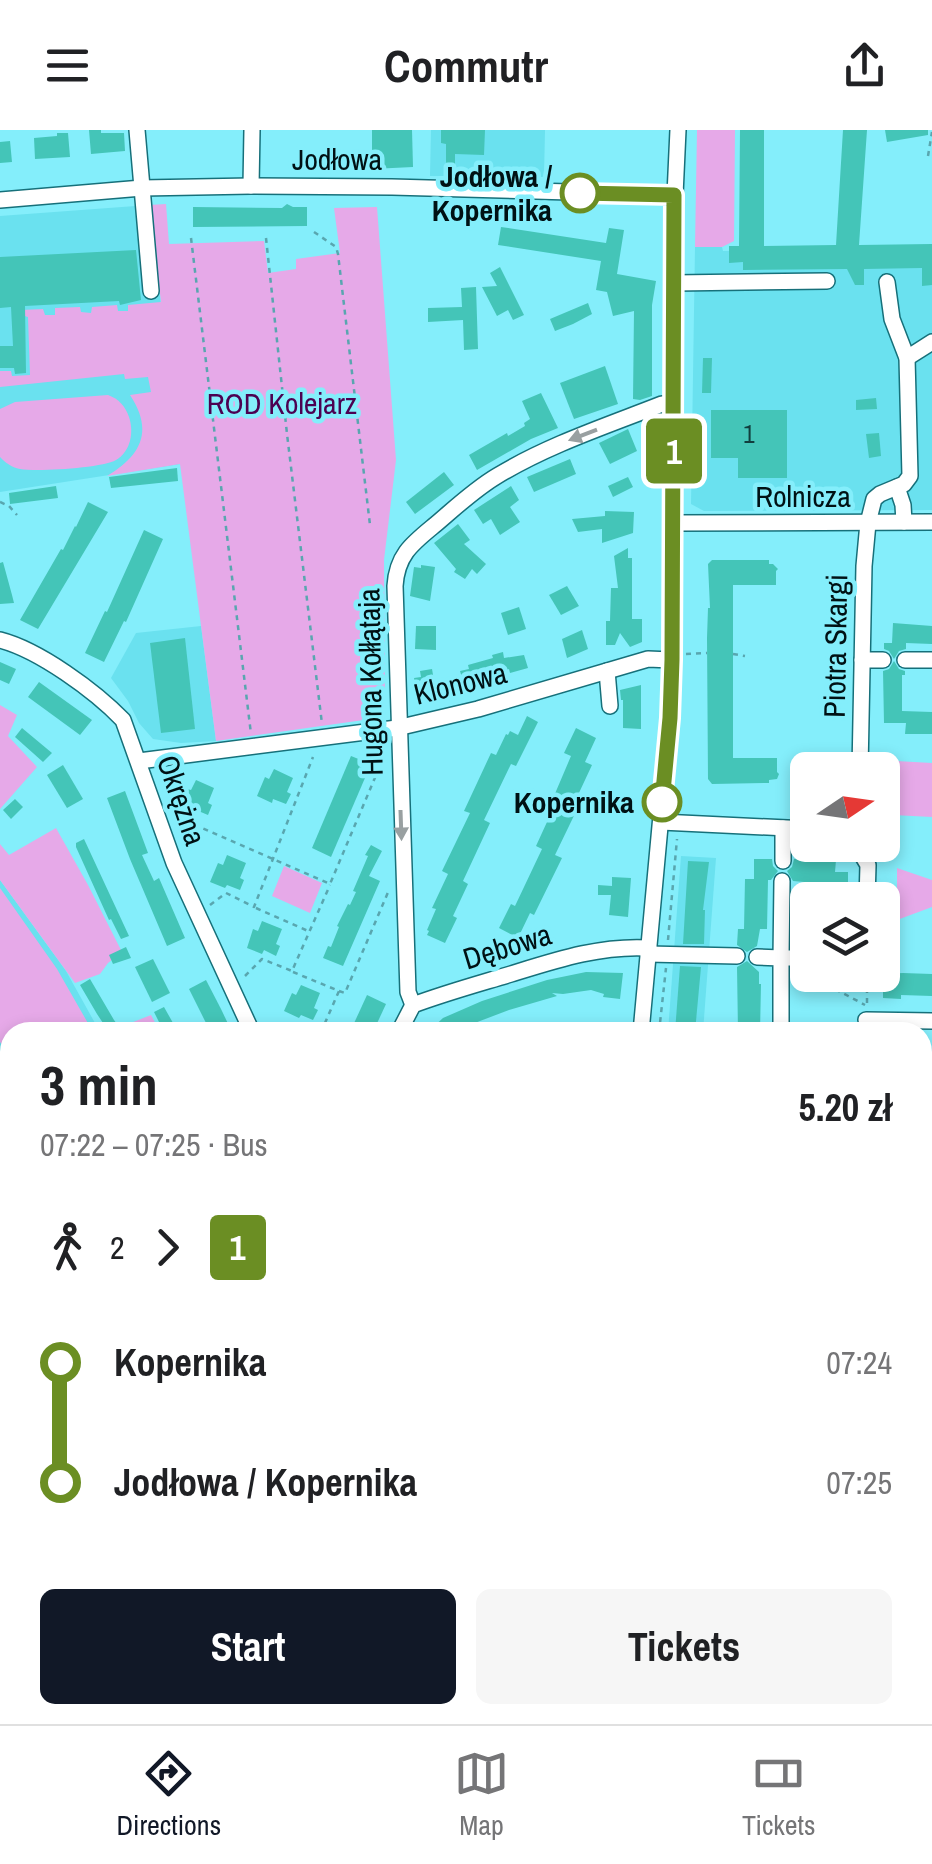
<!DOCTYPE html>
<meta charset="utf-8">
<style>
:root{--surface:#fff;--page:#f6f6f6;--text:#202124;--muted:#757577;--line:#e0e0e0;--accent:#111827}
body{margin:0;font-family:"Archivo Narrow",sans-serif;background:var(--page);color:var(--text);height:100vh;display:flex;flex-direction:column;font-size:38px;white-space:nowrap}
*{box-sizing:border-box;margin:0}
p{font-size:32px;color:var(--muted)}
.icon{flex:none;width:55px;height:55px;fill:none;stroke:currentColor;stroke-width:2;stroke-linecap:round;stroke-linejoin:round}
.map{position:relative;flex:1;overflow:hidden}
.drawer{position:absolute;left:0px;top:892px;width:932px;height:702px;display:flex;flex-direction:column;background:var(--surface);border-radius:30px 30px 0 0;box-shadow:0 5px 15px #0003}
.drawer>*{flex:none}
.badge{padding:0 20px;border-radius:8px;font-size:35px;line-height:65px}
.needle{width:65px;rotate:77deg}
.tools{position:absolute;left:790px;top:622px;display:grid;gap:20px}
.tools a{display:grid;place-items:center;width:110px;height:110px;border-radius:15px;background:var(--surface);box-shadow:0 5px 15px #0003;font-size:50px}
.map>.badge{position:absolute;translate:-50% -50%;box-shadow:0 0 0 5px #fff}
.legs{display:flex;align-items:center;gap:15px;height:110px;padding:0 40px;font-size:32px}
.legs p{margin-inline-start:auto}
.headline{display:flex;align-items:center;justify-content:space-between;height:170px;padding:0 40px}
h1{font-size:55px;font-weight:700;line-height:75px}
.button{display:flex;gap:20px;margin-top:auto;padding:20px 40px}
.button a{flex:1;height:115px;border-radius:15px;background:var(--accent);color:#fff;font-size:40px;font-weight:700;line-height:115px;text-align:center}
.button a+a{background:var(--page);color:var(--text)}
ul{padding:0 40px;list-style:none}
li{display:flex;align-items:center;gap:35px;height:120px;font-size:38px}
li i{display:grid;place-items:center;width:15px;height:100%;margin:0 12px;background:currentColor}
li i::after{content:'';width:25px;height:25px;margin:-12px;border:8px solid;border-radius:50%;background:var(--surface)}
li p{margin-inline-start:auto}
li:first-child i{background:linear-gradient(#0000 50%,currentColor 0)}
li:last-child i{background:linear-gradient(currentColor 50%,#0000 0)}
header{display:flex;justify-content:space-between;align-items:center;height:130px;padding:0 40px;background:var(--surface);font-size:45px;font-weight:700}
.menu{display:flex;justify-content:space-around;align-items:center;height:140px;border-top:2px solid var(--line);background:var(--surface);font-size:28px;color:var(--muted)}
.menu a{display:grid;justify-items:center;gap:5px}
.menu .active{color:var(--accent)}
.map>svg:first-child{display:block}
</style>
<header><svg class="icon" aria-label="menu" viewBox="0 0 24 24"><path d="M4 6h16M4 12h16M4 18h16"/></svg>Commutr<svg class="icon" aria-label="share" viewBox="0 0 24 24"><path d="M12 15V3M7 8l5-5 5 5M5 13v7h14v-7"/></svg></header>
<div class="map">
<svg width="932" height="1594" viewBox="0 0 932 1594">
<rect width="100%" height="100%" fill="#84eefb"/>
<g fill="#6ae1ef">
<path d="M431 0H545L544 47 430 46Z"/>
<path d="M149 75 180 334 0 362V86Z"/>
<path d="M695 117H722L723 121 932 117V380L704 381 691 374Z"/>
<path d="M201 496 216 611 181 613 153 609 139 593 128 571 111 548 136 503Z"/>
<path d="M681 726 716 728 703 902H668Z"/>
<path d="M0 750 66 841 100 902H10V1407L0 1397Z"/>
<path d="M932 1135V1394L923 1391 922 1138Z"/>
<path d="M923 1414 932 1418V1594H667L671 1585H922Z"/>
<path d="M0 1466 10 1476V1585H115L123 1594H0Z"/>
<path d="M338 1585H537L535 1594H334Z"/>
</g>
<g fill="#e6a9e8">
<path d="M697 0H735L734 111 722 117H695Z"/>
<path d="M166 74 169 114 264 111 268 143 296 139V129L340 123 334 78 377 77 396 330 384 430 385 587 216 611 180 334 107 346C141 326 154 301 130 265L151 262 148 247 125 249 124 244 0 257V241H11L12 246 30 245 28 187 21 185V180L43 179 45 185H55V178L80 177 81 182 91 183 92 177 117 175 118 181H128V175L161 172 149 75Z"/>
<path d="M108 265C119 269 125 276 129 287 134 302 131 321 116 330 102 338 37 342 20 339 11 337 6 333 0 327V279L15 272Z"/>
<path d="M0 575 17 585 8 606 37 637 0 679Z"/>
<path d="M896 631 932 633V687L893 685Z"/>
<path d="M56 698 88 755 122 822 108 833 100 844 75 853 0 750V714L9 725Z"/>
<path d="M284 736 322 753 310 783 272 766Z"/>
<path d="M897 738 932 750V777L897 790Z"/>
<path d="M0 758 57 839 93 902H10V925L0 912Z"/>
<path d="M151 885 160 902H126L123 896Z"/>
<rect x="814" y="892" width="41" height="10"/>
<path d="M0 1061 10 1081V1294L0 1288Z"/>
<path d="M168 1585H320L316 1594H297L282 1589 280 1594H177Z"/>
<path d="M428 1585H520L517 1594H450Z"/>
</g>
<g fill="#44c5b8">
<path d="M89 0H101V3H124L125 21 91 24Z"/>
<path d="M372 0H412L413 37 372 39Z"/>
<path d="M441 0H485L484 25 455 24V34H446V14L441 13Z"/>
<path d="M740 0H764V116L836 115 843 0H867L859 115 932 114V155L922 156V138L864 139V155H855L847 139 743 140V132L729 133V116H739Z"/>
<path d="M885 0H928V5L887 12Z"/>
<path d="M57 3H68L70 27 35 29 34 8 57 6Z"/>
<path d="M10 11 12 32 0 33V12Z"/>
<path d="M287 74 293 77H307V96L193 97V77L282 78Z"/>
<path d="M501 97 606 113 609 98 624 100 617 144 656 151 652 175V266L640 270 633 269 634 181 613 186 607 162 596 160 601 131 498 115Z"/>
<path d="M136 120 141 170 120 175 119 171 25 176 26 243 15 244 14 238H0V216H13L11 177 0 178V127Z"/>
<path d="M500 137 524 185 513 190 508 180 497 186 482 157 497 156 490 143Z"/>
<path d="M476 157 478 219 464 220 463 190 428 192V178L462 177 461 158Z"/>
<path d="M588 173 592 184 573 194 555 201 550 189Z"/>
<path d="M703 228H712L711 263H702Z"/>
<path d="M605 236 618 274 574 289 560 253Z"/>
<path d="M541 263 558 298 531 309 477 340 469 325 507 303 508 306 525 296 524 293 530 289 522 271Z"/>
<path d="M876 268 877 279 856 280V270Z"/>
<path d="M711 280H787V348H738V328H711Z"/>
<path d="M628 299 637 321 610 334 599 313Z"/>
<path d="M879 303 881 326 869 328 866 304Z"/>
<path d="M570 329 576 344 534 362 527 347Z"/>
<path d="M177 338 178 351 111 358 109 347Z"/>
<path d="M444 342 454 355 415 384 406 372Z"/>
<path d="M628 347 633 357 613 367 608 356Z"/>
<path d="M56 356 58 368 10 374 9 363Z"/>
<path d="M511 356 519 370 510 377 520 392 500 405 491 389 483 394 474 380Z"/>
<path d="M88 372 108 382 38 499 20 490 61 419 63 420 75 396 76 397Z"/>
<path d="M605 381 634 382 633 403 602 413V399L578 402 572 389 605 386Z"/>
<path d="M458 394 470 410 464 414 486 434 477 444 472 439 465 449 454 442 456 439 434 413Z"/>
<path d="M144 400 163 409 126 492 124 491 104 532 85 523 105 481 107 482Z"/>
<path d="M628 418V428H632V489H642V512L630 517 620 503 615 515H606V491H610L611 458H618L614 426Z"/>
<path d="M712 430H769V434H773L778 439 776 441V455H733V628H777V642L779 644 777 649 769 650V653L712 654 708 649 707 508 708 478H710L708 434Z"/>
<path d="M3 432 12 465 14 473 0 474V433Z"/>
<path d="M421 435 435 437 430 471 410 466 414 437 421 438Z"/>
<path d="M567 456 579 476 561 485 549 465Z"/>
<path d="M519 477 526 499 508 505 501 483Z"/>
<path d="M893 493 932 496V514L906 513V519L899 521 894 529 889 521 884 519V513H892Z"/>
<path d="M416 496H436V520L415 519Z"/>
<path d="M582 500 588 519 567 528 562 509Z"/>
<path d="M185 508 195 599 161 603 150 513Z"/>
<path d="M503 522 504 528 524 525 528 538 510 543 509 539 490 545 491 550 464 555 460 541 469 539 468 535 493 528 492 525Z"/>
<path d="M894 531 899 539 905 541V545H902V581L932 582V604H905L906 593H884L883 541 889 539Z"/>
<path d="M0 532 16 539 9 554 0 550Z"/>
<path d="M432 539 436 562 430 564 431 570 420 573 414 548 421 547 420 541Z"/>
<path d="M39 552 92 590 80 605 28 567Z"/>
<path d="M641 555V599L623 598V570H621L620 560Z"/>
<path d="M527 586 538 592 516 636 511 634 484 690 490 693 463 751 468 754 453 786 457 788 445 813 427 805 429 801 427 800 436 779 432 778 448 744 442 741 470 683 464 681 491 623 496 625 506 604 508 605 510 601 518 605Z"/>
<path d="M22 598 52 623 43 632 15 607Z"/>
<path d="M576 598 596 608 585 632 592 635 578 665 583 667 555 725 562 728 534 785 530 783 518 808 499 798 511 774 515 776 542 719 536 716 558 668 554 666 571 626 564 623Z"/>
<path d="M351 626 371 634 331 727 312 718Z"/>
<path d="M63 635 83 669 67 678 47 645Z"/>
<path d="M274 639 293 648 287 662 291 664 286 674 273 669 272 673 257 666 265 647 269 649Z"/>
<path d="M196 650 214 658 208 673 212 675 208 685 196 680 194 684 179 677 187 659 191 660Z"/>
<path d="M125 661 148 723 142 725 154 751 159 748 185 808 167 816 130 729 107 668Z"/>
<path d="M15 669 23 677 11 689 3 680Z"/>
<path d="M84 709 129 806 121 809 111 789 109 790 76 717V713Z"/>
<path d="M371 715 382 721 369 746 380 751 343 836 323 828 328 816 331 817 339 797 337 796 348 774 350 775 356 762 353 761 368 726 365 725Z"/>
<path d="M227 725 246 733 240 748 244 750 240 760 227 755 225 758 210 752 218 733 223 735Z"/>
<path d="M754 729H772L773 736 778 741 771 750H768L767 799H760L757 816 747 822 737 815 738 799H744L745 749H754Z"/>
<path d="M794 729 836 730 835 742H848V770H826V754L793 751 787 741 792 737Z"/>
<path d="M688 731 709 732 703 780H705L704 814H683Z"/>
<path d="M612 747 631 748 628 787 609 785 611 765H598V755L612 756Z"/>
<path d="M262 791 282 799 276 814 280 816 276 826 264 820 262 824 247 818 253 799 258 801Z"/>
<path d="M126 817 131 828 113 834 109 825Z"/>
<path d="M153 829 170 863 152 872 135 837Z"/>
<path d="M747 831 759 842V854H761L760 902H738L737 837Z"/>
<path d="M680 836 701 837 695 902H675Z"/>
<path d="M586 842 623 843 620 869 603 867 604 864 591 860 563 864 552 863 557 866 509 880 451 902H428L443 888 482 871 547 850Z"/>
<path d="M903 843 932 844V866L901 865V869L883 868V844Z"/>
<path d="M90 849 114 890 123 902H109L97 884 80 855Z"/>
<path d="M206 850 221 879 232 902H211L207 895 189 859Z"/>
<path d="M301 855 320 863 314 878 318 880 313 890 301 885 299 888 284 881 292 863 296 865Z"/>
<path d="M367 865 386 874 373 902H350Z"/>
<path d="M164 877 173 893 177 902H164L154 882Z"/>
<rect x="922" y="938" width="10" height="20"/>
<path d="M932 1172V1337L922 1340V1175Z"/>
<path d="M922 1452 932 1456V1503L922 1499Z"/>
<path d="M0 1505 10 1515V1594H0Z"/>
</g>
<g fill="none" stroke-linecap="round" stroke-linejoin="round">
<defs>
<g id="minor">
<path d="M137 0 151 161"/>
<path d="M251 56 252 0"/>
<path d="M0 70 142 58 251 56 392 57 675 65"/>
<path d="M675 153 827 151"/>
<path d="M907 228 932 212"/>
<path d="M897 357 903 375 904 392"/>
<path d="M674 393 932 392"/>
<path d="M0 510C39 520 95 561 123 590L174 733 252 902"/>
<path d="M862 530H883"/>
<path d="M905 530H932"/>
<path d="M607 541 610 576"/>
<path d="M139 631 397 598 478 579 648 529 671 530"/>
<path d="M860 640 864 436 868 393 874 369 880 364 904 354 910 346 907 228 892 189 887 152"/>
<path d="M661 692 808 699"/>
<path d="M856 715 868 735 867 770"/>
<path d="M783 731V698"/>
<path d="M782 751 781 828H808"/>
<path d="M648 824 737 826"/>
<path d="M757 827 781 828V902"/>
<path d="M413 875 408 862 395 456C397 424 413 413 436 394 456 377 475 359 497 346 548 315 606 296 662 274L675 276"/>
<path d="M866 890 932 891"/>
<path d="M399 902 413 875C445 863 478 854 511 844 556 830 601 815 649 818"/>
<path d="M641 902 670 588 675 276V65L678 0"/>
<path d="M922 1044 932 1041"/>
<path d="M922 1402 932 1406"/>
</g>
<g id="major">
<path d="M922 1086 932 1083"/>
<path d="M0 1438 10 1448"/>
<path d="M143 1585 151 1594"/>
<path d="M557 1594 558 1585"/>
</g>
</defs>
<use href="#minor" stroke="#16707a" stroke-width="18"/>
<use href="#major" stroke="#16707a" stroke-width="20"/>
<g stroke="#59a6af" stroke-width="2.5" stroke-dasharray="5 5" stroke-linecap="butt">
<path d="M928 26 932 2"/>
<path d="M314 102 336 117 338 124 370 395"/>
<path d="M191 108 251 604"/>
<path d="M266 108 287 304 322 594"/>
<path d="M0 372 9 376 17 385"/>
<path d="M686 524 707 523"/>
<path d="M733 524 745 526"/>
<path d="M175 692 186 691 330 754 385 624"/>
<path d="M210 775 226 763 254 777 313 627"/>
<path d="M256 778 308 801"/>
<path d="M668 810 677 709"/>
<path d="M293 842 339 861 321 902"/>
<path d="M809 845 865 875"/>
<path d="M245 846 262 829 292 841 330 755"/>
<path d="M339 861 345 863 389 760"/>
<path d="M867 873V845"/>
<path d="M288 902H292"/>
<path d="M659 902 666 838"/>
<path d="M922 1106 932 1104"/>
<path d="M476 1585 486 1594"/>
<path d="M164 1586 172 1594"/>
<path d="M525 1594 528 1585"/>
</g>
<use href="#minor" stroke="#fff" stroke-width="15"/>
<use href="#major" stroke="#fff" stroke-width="18"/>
<defs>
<g id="rail">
<path d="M0 968 10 978"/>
<path d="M0 1026 10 1045"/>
<path d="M922 1504 932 1508"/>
<path d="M410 1585 429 1594"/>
<path d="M619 1585 631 1594"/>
<path d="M784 1585 807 1594"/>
</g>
</defs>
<use href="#rail" stroke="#193b40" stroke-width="8"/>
<use href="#rail" stroke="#84eefb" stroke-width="4" stroke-dasharray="11" stroke-linecap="butt"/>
</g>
<defs><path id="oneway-solid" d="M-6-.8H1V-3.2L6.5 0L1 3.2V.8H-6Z" transform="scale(2.5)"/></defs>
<g fill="#99a0a1">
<use href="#oneway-solid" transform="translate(583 305) rotate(159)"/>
<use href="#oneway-solid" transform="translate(401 695) rotate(88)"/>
</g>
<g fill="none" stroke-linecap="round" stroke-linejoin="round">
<defs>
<path id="line-1" d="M580 63 674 65 672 530 670 588 662 672"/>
</defs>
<use href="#line-1" stroke="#fff" stroke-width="22"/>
<use href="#line-1" stroke="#6b8e23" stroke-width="15"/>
</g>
<g fill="#fff" stroke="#6b8e23" stroke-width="5">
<circle cx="580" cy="63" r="18"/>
<circle cx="662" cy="672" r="18"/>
</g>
<g text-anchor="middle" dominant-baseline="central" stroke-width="9" stroke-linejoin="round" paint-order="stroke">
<g font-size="25" fill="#113e3d">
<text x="749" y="304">1</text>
</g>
<g font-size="30" fill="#001114" stroke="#84eefb">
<text x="337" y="29">Jodłowa</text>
<text x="803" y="366">Rolnicza</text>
<text transform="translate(835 516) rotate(-89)">Piotra Skargi</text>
<text transform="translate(370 552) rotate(-91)">Hugona Kołłątaja</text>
<text transform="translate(460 553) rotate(-14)">Klonowa</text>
<text transform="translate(182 670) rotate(71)">Okrężna</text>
<text transform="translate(507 816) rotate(-17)">Dębowa</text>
</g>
<g font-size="30" font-weight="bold" fill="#001114" stroke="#84eefb" text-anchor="end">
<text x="552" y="46">Jodłowa /<tspan x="552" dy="34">Kopernika</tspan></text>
<text x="634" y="672">Kopernika</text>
</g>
<g font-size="30" fill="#4c0151" stroke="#84eefb">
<text x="282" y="273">ROD Kolejarz</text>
</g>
</g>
</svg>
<div class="tools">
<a><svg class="needle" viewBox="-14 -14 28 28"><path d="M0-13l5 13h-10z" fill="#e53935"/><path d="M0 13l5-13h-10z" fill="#757577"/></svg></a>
<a><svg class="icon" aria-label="layers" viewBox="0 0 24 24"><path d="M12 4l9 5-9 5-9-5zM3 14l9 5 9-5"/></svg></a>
</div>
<b class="badge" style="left:674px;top:321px;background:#6b8e23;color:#fff">1</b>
<section class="drawer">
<div class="headline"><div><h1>3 min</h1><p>07:22 – 07:25 · Bus</p></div><b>5.20 zł</b></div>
<div class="legs"><svg class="icon" aria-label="walk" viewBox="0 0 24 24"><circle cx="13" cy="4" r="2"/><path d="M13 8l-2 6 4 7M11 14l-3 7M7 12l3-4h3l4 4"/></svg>2<svg class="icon" aria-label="forward" viewBox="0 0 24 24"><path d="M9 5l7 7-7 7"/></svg><b class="badge" style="background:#6b8e23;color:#fff">1</b></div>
<ul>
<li><i style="color:#6b8e23"></i><b>Kopernika</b><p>07:24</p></li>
<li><i style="color:#6b8e23"></i><b>Jodłowa / Kopernika</b><p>07:25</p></li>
</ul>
<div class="button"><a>Start</a><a>Tickets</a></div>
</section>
</div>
<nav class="menu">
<a class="active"><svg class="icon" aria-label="directions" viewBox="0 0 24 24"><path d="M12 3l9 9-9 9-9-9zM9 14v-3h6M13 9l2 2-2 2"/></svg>Directions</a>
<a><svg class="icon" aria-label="map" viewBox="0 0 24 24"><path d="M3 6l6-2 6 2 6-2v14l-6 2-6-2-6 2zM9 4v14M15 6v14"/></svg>Map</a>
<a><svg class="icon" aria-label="tickets" viewBox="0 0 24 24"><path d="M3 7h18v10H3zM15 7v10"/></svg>Tickets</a>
</nav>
